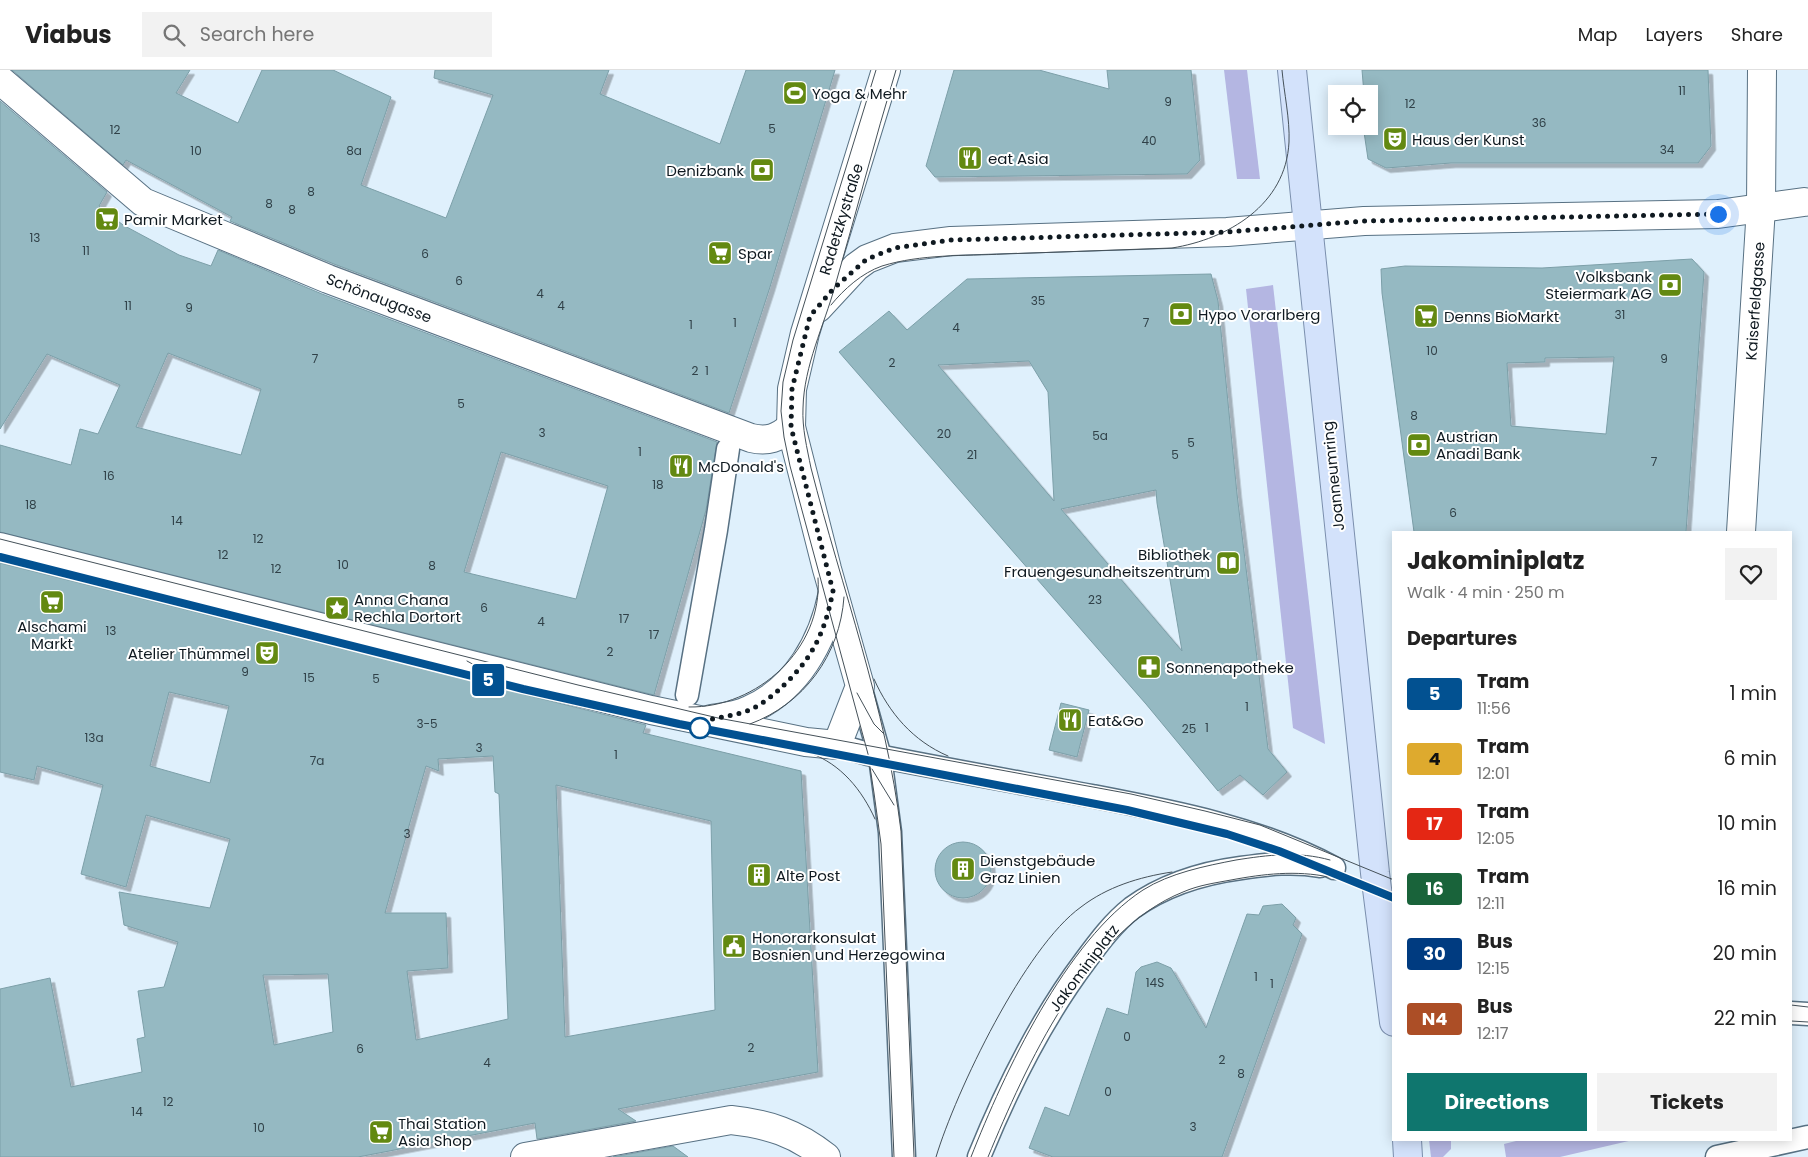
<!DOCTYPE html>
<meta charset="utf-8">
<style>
:root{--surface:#fff;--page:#f2f2f2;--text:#222;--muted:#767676;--line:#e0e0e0;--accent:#0f766e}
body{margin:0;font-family:Poppins,sans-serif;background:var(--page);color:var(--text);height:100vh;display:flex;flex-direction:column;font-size:19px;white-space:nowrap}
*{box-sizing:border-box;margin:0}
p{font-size:16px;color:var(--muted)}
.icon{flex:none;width:28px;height:28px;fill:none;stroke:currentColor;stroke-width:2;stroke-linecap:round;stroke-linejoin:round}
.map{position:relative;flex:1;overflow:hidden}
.sheet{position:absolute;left:1392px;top:461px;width:400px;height:610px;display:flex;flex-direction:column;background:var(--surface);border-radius:0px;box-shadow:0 2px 12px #0003}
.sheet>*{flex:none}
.badge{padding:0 10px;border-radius:4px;font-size:18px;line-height:32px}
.fabs{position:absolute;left:1328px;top:15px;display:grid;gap:10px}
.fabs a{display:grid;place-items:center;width:50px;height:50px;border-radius:0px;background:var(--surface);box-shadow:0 2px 12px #0003;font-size:25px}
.you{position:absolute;width:25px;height:25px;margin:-12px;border:4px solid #fff;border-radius:50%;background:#1a73e8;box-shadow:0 0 0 8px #1a73e833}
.map>.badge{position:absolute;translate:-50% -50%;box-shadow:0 0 0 2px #fff}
h2{padding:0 15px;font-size:19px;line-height:45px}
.round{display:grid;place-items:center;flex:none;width:52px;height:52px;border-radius:0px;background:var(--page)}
.head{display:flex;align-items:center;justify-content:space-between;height:85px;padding:0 15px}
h1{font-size:24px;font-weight:700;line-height:38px}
.action{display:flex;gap:10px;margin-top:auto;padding:10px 15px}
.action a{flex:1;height:58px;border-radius:0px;background:var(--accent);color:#fff;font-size:20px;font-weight:700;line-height:58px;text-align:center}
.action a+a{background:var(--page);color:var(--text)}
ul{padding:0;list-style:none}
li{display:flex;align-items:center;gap:15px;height:65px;padding:0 15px}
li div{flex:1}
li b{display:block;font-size:19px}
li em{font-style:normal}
li .badge{min-width:55px;font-weight:700;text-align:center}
header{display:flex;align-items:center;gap:30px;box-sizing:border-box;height:70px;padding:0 25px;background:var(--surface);border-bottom:1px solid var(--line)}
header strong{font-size:24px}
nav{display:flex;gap:28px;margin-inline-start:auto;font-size:18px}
.search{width:350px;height:45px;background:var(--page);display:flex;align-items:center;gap:12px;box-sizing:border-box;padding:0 18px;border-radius:0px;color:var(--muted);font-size:19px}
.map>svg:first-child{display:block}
</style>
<header>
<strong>Viabus</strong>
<div class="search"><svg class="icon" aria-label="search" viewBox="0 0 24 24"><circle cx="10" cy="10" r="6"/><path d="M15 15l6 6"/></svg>Search here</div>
<nav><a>Map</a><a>Layers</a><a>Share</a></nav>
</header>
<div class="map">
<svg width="1808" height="1087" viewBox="0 0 1808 1087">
<defs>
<filter id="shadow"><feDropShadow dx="4.5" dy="4.5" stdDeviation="0" flood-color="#0004"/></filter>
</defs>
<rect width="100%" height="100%" fill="#dff0fc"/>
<g fill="#b4b6e2">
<path d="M1224 0H1247L1260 109H1237Z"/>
<path d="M1273 215 1325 674 1293 658 1246 219Z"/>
<path d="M1429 1070H1451V1079L1443 1087H1431Z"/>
<path d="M1520 1070H1633L1560 1087H1506L1504 1074Z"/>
</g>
<g fill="#95b9c2" stroke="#7c9fa8" fill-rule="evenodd" filter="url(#shadow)">
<path d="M12 0H190L176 23 238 53 262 0H333L391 27 361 115 446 148 493 25 434 8 435 0H609L600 24 720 74 746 0H835L770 217 729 343 334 194 230 151 232 147 126 90 123 95Z"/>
<path d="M954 0H1039L1109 19 1107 0H1191L1200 90 1187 104 935 107 926 96Z"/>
<path d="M1362 0H1708L1711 76 1698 93H1451L1386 98 1368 89 1364 62 1369 56V24H1364Z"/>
<path d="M0 31 107 122 99 136 123 155 179 185 211 196 218 180 322 224 717 372 706 440 654 625 0 462V375L71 395 80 359 98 364 120 315 47 284 0 359ZM168 283 261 319 241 385 136 357ZM501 382 608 416 576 529 464 502Z"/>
<path d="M1692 189 1704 202 1686 462H1414L1382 223 1381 199 1405 196 1542 198ZM1614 287 1606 364 1511 356 1507 293 1545 292V288Z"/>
<path d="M1211 204 1218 231 1237 424 1268 679 1287 702 1263 725 1240 705 1218 721 1146 634 839 282 889 241 907 260 967 209ZM1029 291 1048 322 1054 431 938 295ZM1156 420 1157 433 1182 581 1061 439Z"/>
<path d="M0 493 646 655 643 663 801 701 818 1002 618 1039 636 1051 537 1069 535 1053 358 1087H0V919L50 908 71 1017 142 1002 137 969 145 967 138 921 164 917 178 872 124 855 119 822 210 838 230 769 146 745 126 817 81 804 103 715 37 696 34 710 0 702ZM169 622 229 636 210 713 150 696ZM493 686 495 722 499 724 508 949 416 970 407 901 448 898 446 843H385L407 763 426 696 439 701 438 689ZM556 715 711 751 715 940 565 967ZM328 904 333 962 274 975 263 905Z"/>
<path d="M1061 633 1089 640 1077 687 1049 680Z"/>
<circle cx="963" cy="800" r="28"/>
<path d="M1282 834 1296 848 1293 855 1302 864 1222 1087H1053L1029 1078 1045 1037 1069 1046 1107 938 1128 945 1136 902 1141 897 1157 892 1171 898 1206 958 1247 844 1259 845 1263 836Z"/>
<path d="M673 1076 688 1087H613Z"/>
</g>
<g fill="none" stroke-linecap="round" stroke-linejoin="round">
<defs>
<g id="pedestrian">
<path d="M860 616 880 687 890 762 904 1087"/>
<path d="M687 625 716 460 728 379"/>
<path d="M837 675 868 684C943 699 1017 712 1092 726 1175 742 1259 758 1334 798"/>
<path d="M1791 943 1808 944"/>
<path d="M979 1087C1007 1018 1040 951 1085 891 1099 872 1113 853 1132 838 1164 815 1203 803 1241 798 1268 794 1294 791 1320 796"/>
<path d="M1717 1087 1808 1067"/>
</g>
<g id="minor">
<path d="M0 10 143 132 328 209 751 368C768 372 778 368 791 357"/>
<path d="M818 238 856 197 867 189 895 178 951 171 1227 162 1364 151 1718 144 1804 132"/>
<path d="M1741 462 1761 137 1762 0"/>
<path d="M0 477 651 640 806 672 837 675 860 616 827 499 791 357 792 319 805 263 886 0"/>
<path d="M711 649C724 647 737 646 749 640 797 619 823 572 833 522"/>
<path d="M525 1087 731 1050C768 1054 796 1063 826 1087"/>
</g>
<g id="primary">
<path d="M1292 0 1375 803 1394 952"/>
<path d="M1407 1070 1408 1087"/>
</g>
</defs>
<use href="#pedestrian" stroke="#587183" stroke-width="25"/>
<use href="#minor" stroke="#587183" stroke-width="30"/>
<use href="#primary" stroke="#7b8fad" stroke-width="30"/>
<use href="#pedestrian" stroke="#fff" stroke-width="22"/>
<use href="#minor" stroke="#fff" stroke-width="28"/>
<use href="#primary" stroke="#d3e2fb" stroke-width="28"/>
<g stroke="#455159" stroke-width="1">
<path d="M876 0 793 270 783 312 781 341 784 367 790 396 868 684 874 723 881 774 894 1087"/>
<path d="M896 0C874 72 856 144 835 216 824 256 804 295 803 338 802 358 807 378 811 398 842 519 886 637 901 761L914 1087"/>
<path d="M831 235C844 219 862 203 882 196 921 184 964 186 1004 184 1060 182 1116 180 1172 178 1228 169 1286 135 1289 72 1290 49 1284 23 1282 0"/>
<path d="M0 469 578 615 718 648 1131 724 1205 741 1260 755 1394 810"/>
<path d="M0 487 523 619 679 654 1127 740 1227 764 1279 781 1394 828"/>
<path d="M467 591 498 608"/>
<path d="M874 609C889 643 913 671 948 686"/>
<path d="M857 623 874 654 884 664"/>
<path d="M689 637C757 638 823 579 818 508"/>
<path d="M750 654C804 634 840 585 844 527"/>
<path d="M810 683C841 694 862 720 875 749"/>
<path d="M872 699 894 735"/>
<path d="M1791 935 1808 937"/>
<path d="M1791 951 1808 952"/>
<path d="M936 1087C956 1021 1025 877 1081 837 1107 817 1139 807 1172 802"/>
<path d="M971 1087C1004 1003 1066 870 1143 820 1170 803 1205 796 1236 790 1268 785 1298 781 1330 790"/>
<path d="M988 1087C1026 996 1086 861 1183 822 1199 815 1215 813 1231 810 1263 804 1296 800 1329 807"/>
</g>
</g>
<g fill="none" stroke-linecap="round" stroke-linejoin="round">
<defs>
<path id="line" d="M0 487 523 619 679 654 1127 740 1227 764 1279 781 1394 828"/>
</defs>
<use href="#line" stroke="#fff" stroke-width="11"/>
<use href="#line" stroke="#025191" stroke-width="8"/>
<path stroke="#0f1920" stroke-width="5" stroke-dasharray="0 9" d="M700 658 702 651C717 648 732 646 747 641 760 636 774 625 784 615 814 586 825 561 833 521L791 357 792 319 810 246 834 218 867 189 895 178 951 170 1227 162 1364 151 1718 144"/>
</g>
<defs>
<symbol id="stadium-square" viewBox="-11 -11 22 22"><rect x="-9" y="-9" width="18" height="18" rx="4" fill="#638911" stroke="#fff"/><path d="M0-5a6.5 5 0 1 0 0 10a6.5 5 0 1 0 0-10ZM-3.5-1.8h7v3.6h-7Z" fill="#fff"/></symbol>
<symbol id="theatre-square" viewBox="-11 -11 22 22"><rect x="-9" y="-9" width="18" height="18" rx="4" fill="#638911" stroke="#fff"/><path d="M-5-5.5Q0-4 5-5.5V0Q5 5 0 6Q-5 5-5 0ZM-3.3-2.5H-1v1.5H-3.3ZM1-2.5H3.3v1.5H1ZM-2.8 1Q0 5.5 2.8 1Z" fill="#fff"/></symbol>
<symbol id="restaurant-square" viewBox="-11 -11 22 22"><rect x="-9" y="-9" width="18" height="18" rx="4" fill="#638911" stroke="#fff"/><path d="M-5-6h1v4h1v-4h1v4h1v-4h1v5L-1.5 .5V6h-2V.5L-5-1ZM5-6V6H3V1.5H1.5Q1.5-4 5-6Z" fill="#fff"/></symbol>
<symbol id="bank-square" viewBox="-11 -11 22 22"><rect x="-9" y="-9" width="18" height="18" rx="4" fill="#638911" stroke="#fff"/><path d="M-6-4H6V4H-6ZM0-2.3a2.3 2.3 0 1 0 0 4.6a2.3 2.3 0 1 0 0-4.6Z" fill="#fff"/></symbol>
<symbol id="supermarket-square" viewBox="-11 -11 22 22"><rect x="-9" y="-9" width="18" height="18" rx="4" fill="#638911" stroke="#fff"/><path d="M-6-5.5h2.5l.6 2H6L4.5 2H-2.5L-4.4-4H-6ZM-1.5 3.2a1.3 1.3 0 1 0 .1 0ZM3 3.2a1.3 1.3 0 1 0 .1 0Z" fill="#fff"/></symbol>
<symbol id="library-square" viewBox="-11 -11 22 22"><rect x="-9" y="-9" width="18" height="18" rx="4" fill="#638911" stroke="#fff"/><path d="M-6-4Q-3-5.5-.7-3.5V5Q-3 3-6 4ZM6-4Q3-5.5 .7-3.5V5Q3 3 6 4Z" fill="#fff"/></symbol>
<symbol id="sight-square" viewBox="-11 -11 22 22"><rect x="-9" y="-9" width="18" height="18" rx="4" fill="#638911" stroke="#fff"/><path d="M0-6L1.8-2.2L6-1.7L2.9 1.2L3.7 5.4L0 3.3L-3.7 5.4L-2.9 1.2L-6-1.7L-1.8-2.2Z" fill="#fff"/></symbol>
<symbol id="pharmacy-square" viewBox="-11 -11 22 22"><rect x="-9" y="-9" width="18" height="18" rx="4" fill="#638911" stroke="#fff"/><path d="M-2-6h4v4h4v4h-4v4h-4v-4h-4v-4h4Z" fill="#fff"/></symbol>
<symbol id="building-square" viewBox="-11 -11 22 22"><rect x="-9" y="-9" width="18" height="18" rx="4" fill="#638911" stroke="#fff"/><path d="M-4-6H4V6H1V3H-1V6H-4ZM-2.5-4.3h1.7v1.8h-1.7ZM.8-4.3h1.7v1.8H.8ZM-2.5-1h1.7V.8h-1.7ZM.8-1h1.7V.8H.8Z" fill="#fff"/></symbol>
<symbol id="civic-square" viewBox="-11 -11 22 22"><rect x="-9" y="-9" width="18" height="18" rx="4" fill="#638911" stroke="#fff"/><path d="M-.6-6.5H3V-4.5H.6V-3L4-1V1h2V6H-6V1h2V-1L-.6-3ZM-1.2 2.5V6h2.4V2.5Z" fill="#fff"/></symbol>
</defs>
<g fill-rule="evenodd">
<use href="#stadium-square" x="781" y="9" width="28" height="28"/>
<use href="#theatre-square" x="1381" y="55" width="28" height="28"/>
<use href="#restaurant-square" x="956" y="74" width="28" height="28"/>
<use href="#bank-square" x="748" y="86" width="28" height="28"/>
<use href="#supermarket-square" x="93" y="135" width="28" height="28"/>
<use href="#supermarket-square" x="706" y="169" width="28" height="28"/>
<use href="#bank-square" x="1656" y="201" width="28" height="28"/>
<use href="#bank-square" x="1167" y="230" width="28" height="28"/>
<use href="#supermarket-square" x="1412" y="232" width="28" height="28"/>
<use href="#bank-square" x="1405" y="361" width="28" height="28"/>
<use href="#restaurant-square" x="667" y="382" width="28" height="28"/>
<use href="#library-square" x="1214" y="479" width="28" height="28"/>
<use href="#supermarket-square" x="38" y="518" width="28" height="28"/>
<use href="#sight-square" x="323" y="524" width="28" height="28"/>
<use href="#theatre-square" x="253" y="569" width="28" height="28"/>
<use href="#pharmacy-square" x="1135" y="583" width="28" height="28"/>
<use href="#restaurant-square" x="1056" y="636" width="28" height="28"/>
<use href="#building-square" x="949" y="785" width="28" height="28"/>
<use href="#building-square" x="745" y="791" width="28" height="28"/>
<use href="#civic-square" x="720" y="862" width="28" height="28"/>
<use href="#supermarket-square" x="367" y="1048" width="28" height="28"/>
</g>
<circle fill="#fff" stroke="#025191" stroke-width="2.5" cx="700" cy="658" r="10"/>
<g text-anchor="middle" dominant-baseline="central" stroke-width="4" stroke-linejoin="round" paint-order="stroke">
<g font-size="12" fill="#304148">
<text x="1682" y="20">11</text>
<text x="1168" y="31">9</text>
<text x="1410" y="33">12</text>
<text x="1539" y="52">36</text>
<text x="772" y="58">5</text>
<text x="115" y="59">12</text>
<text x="1149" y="70">40</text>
<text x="1667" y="79">34</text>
<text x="196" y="80">10</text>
<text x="354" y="80">8a</text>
<text x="311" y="121">8</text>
<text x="269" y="133">8</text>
<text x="292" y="139">8</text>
<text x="35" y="167">13</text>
<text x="86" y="180">11</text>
<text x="425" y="183">6</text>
<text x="459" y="210">6</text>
<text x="540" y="223">4</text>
<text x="1038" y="230">35</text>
<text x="128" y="235">11</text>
<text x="561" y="235">4</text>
<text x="189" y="237">9</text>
<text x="1620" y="244">31</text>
<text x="735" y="252">1</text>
<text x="1146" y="252">7</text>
<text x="691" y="254">1</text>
<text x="956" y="257">4</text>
<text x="1432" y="280">10</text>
<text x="315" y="288">7</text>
<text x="1664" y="288">9</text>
<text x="892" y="292">2</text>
<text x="695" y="300">2</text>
<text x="707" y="300">1</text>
<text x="461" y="333">5</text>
<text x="1414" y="345">8</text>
<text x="542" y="362">3</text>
<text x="944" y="363">20</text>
<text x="1100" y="365">5a</text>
<text x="1191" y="372">5</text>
<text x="640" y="381">1</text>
<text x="972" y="384">21</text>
<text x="1175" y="384">5</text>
<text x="1654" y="391">7</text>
<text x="109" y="405">16</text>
<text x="658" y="414">18</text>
<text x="31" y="434">18</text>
<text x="1453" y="442">6</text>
<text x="177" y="450">14</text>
<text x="258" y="468">12</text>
<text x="223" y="484">12</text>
<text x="343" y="494">10</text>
<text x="432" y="495">8</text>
<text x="276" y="498">12</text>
<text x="1095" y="529">23</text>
<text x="484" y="537">6</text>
<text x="624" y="548">17</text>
<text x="541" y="551">4</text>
<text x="111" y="560">13</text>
<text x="654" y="564">17</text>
<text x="610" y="581">2</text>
<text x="245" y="601">9</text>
<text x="309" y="607">15</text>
<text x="376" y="608">5</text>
<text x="1247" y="636">1</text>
<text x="427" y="653">3-5</text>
<text x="1207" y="657">1</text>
<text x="1189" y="658">25</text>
<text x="94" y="667">13a</text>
<text x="479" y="677">3</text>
<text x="616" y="684">1</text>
<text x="317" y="690">7a</text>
<text x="407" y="763">3</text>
<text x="1256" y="906">1</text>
<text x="1155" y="912">14S</text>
<text x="1272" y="913">1</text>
<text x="1127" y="966">0</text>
<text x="751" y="977">2</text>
<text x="360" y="978">6</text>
<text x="1222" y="989">2</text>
<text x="487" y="992">4</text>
<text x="1241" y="1003">8</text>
<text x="1108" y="1021">0</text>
<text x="168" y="1031">12</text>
<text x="137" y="1041">14</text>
<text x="1193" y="1056">3</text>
<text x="259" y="1057">10</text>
</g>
<g font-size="15" fill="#0f1920" stroke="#fff" text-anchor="start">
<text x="812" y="23">Yoga &amp; Mehr</text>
<text x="1412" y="69">Haus der Kunst</text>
<text x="988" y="88">eat Asia</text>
<text x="744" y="100" text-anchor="end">Denizbank</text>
<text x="124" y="149">Pamir Market</text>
<text x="738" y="183">Spar</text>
<text x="1652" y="206" text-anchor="end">Volksbank<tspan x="1652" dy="17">Steiermark AG</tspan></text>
<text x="1198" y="244">Hypo Vorarlberg</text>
<text x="1444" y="246">Denns BioMarkt</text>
<text x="1436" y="366">Austrian<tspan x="1436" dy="17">Anadi Bank</tspan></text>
<text x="698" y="396">McDonald's</text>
<text x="1210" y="484" text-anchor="end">Bibliothek<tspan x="1210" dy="17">Frauengesundheitszentrum</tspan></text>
<text x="354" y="529">Anna Chana<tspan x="354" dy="17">Rechla Dortort</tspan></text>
<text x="52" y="556" text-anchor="middle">Alschami<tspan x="52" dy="17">Markt</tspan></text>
<text x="250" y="583" text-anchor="end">Atelier Thümmel</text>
<text x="1166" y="597">Sonnenapotheke</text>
<text x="1088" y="650">Eat&amp;Go</text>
<text x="980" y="790">Dienstgebäude<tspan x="980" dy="17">Graz Linien</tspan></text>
<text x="776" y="805">Alte Post</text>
<text x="752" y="867">Honorarkonsulat<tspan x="752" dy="17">Bosnien und Herzegowina</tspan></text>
<text x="398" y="1053">Thai Station<tspan x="398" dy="17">Asia Shop</tspan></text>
</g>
<g font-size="15" fill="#0f1920" stroke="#fff">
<text transform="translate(841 149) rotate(-73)">Radetzkystraße</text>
<text transform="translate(379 228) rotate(21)">Schönaugasse</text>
<text transform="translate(1755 231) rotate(-86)">Kaiserfeldgasse</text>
<text transform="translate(1333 406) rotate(-96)">Joanneumring</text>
<text transform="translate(1084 898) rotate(-53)">Jakominiplatz</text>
</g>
</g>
</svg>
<div class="fabs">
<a><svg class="icon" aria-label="locate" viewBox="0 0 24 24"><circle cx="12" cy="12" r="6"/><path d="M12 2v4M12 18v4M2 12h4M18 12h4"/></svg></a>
</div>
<div class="you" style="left:1718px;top:144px"></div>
<b class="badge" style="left:488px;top:610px;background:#025191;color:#fff">5</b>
<section class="sheet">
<div class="head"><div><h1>Jakominiplatz</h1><p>Walk · 4 min · 250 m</p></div><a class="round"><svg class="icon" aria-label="heart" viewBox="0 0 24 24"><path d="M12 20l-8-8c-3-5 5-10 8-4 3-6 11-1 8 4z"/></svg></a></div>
<h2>Departures</h2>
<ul>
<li><span class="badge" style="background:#025191;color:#fff">5</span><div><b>Tram</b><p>11:56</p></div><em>1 min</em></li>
<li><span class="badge" style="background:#deaa2e;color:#111">4</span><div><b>Tram</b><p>12:01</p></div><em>6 min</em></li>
<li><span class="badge" style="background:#e42714;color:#fff">17</span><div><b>Tram</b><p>12:05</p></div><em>10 min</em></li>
<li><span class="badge" style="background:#19633a;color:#fff">16</span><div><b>Tram</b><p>12:11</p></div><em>16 min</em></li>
<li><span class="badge" style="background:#003b80;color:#fff">30</span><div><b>Bus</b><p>12:15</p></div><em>20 min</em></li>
<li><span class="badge" style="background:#ac4e26;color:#fff">N4</span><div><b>Bus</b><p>12:17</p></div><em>22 min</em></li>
</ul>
<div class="action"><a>Directions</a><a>Tickets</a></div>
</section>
</div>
